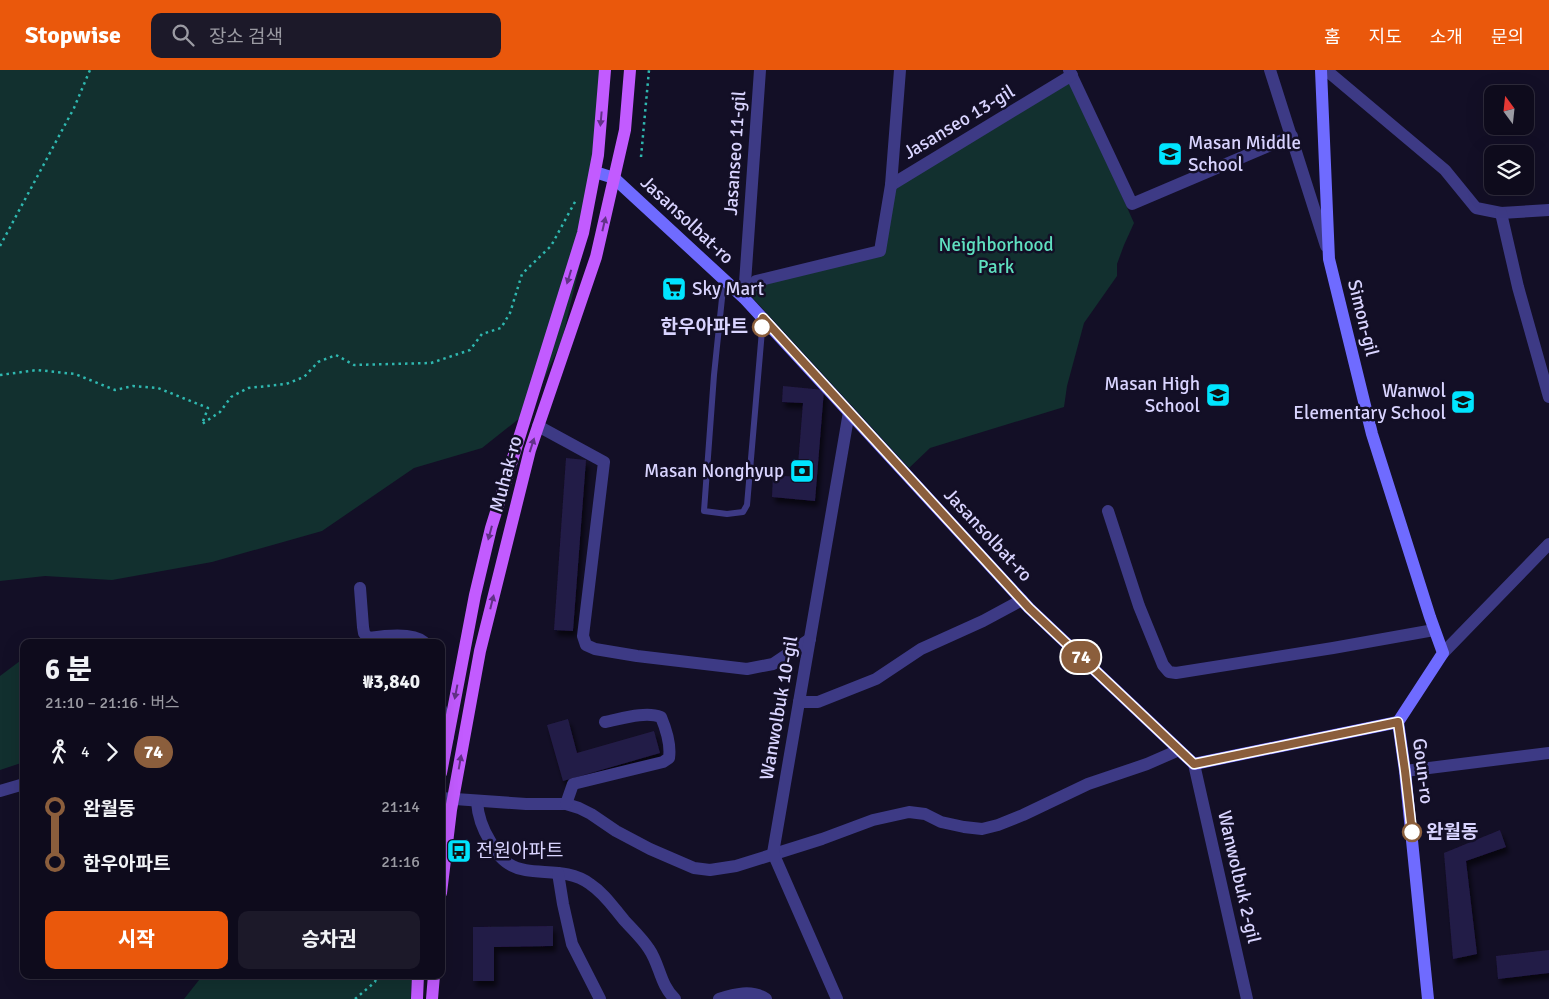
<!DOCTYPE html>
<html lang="ko">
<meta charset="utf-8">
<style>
:root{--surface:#0e0b1c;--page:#1c1929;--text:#f1f3f6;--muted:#9b9ba3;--line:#2e2b3b;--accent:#ea580c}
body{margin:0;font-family:Signika,"Noto Sans KR",sans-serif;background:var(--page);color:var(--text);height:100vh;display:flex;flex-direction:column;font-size:19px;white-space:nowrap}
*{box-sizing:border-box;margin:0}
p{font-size:16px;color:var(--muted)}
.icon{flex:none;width:28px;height:28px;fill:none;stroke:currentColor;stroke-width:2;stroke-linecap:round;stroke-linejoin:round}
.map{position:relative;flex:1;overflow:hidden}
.panel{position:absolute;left:20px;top:569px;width:425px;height:340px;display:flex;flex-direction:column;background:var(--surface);border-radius:10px;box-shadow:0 5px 20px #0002,0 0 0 1px var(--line)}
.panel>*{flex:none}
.badge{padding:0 10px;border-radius:16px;font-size:18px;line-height:32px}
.needle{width:32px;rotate:345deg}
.buttons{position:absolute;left:1484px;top:15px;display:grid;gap:10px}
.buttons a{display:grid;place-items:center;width:50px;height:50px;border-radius:10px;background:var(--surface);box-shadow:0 5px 20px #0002,0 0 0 1px var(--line);font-size:25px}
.map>.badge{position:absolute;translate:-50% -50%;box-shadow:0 0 0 2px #fff}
.legs{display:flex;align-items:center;gap:8px;height:55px;padding:0 25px;font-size:16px}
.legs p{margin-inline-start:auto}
.summary{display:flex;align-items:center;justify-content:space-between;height:85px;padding:0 25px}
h1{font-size:28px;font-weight:800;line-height:38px}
.button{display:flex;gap:10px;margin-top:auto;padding:10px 25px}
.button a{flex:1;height:58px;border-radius:10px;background:var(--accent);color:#fff;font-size:20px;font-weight:800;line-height:58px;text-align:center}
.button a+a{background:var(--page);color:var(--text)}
ul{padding:0 25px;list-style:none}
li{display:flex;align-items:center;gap:18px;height:55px;font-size:19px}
li i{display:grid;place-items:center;width:8px;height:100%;margin:0 6px;background:currentColor}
li i::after{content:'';width:12px;height:12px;margin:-6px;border:4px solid;border-radius:50%;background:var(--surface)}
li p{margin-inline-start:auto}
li:first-child i{background:linear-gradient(#0000 50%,currentColor 0)}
li:last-child i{background:linear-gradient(currentColor 50%,#0000 0)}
header{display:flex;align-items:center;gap:30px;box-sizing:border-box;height:70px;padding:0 25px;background:var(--accent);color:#fff}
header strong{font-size:24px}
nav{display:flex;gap:28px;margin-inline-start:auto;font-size:18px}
.search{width:350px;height:45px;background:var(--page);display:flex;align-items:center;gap:12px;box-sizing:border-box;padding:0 18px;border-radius:10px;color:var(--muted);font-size:19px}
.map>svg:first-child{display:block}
</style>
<header>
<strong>Stopwise</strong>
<div class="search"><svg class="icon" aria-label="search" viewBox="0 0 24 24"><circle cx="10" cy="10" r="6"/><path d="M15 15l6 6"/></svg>장소 검색</div>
<nav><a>홈</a><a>지도</a><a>소개</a><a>문의</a></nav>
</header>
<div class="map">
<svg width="1549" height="929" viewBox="0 0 1549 929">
<defs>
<filter id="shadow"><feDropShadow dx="3" dy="5.5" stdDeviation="2.5" flood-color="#0009"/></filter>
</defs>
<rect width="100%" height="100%" fill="#130f26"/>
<g fill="#12302f">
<path d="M0 0H605L583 181 562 270 530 340 482 378 414 398 322 461 212 492 112 510 45 506 0 511Z"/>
<path d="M1071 12 1134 153 1124 175 1117 194V206L1084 253 1067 316 1064 337 930 378 909 398 750 225 758 215 884 184 894 119Z"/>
<path d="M24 588V692L0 700V606Z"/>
<path d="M203 905H412L411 929H184Z"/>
</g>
<g fill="#241b47" filter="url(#shadow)">
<path d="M783 316 824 320 815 431 772 427 773 405 797 407 803 333 782 332Z"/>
<path d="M566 388 586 390 573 561 554 560Z"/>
<path d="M568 649 577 683 654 661 660 683 563 711 547 655Z"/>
<path d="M1500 760 1506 777 1466 791 1477 884 1453 889 1444 783Z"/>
<path d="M553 856V876L494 877V911H473V857Z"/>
<path d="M1549 880V903L1498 909 1496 886Z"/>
</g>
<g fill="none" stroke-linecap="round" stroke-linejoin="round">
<g stroke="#2fb8b0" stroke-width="2.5" stroke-dasharray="2.5 4" stroke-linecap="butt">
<path d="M641 87 649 0"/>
<path d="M0 176 74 38 90 0"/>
<path d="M0 305 37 300 75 304 115 320 133 316 158 318 208 338 202 354 220 342 231 327 248 318 286 314 304 307 318 292 336 285 354 295 431 293 470 280 482 264 501 258 510 243 522 204 551 176 576 130"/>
<path d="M355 929 375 912 377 905"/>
</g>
<path stroke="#3d3a85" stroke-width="6" d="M724 209 714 305 704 441 727 444 743 442 747 435 763 249"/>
<g stroke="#3d3a85" stroke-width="12">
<path d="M1069 0 1132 134 1292 66"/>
<path d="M1270 0 1326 176"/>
<path d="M1326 0 1445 100 1476 138 1501 143 1549 140"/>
<path d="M891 115 1072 5"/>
<path d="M1501 143 1518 217 1549 327"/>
<path d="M744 227 760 0"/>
<path d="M744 228 756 211 880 181 891 115 900 0"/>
<path d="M538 356 604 392 583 566 586 575 595 579 637 586 747 599 773 594 810 569"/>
<path d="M1108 441 1139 536 1163 595 1169 602 1176 603 1333 578 1434 560"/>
<path d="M360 518 363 557 364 563 368 568C383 566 412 562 424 572"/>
<path d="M1443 583 1549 474"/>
<path d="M799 632H818L876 609 921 579 983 551 1022 530"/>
<path d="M441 639 448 667"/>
<path d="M1194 694 1247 929"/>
<path d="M1405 701 1549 683"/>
<path d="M0 721 24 714"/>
<path d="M441 728 526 734H566L579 738 591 744 616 761 650 779 694 798 710 800 736 796 822 769 873 750 909 742 925 744 941 752 964 757 982 759 998 755 1023 745 1088 714 1147 694 1179 680"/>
<path d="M477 732C478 747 482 758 490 771 495 780 500 789 509 794 531 808 564 795 590 814 605 824 613 837 624 850 632 859 642 868 649 879 660 895 660 915 675 929"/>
<path d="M566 734 573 714 663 692 669 688C671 675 666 659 661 647 645 641 621 649 605 652"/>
<path d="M558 803 563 834 572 874 600 929"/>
<path d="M719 929C734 924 752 919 766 929"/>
<path d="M837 929 773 783 849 342"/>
</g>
<g stroke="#6f6bff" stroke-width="12">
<path d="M1321 0 1329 189 1372 364 1430 547 1443 583 1398 652 1405 701 1428 929"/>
<path d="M595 102 614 108 744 228 1029 538 1194 694 1398 652"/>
</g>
<g stroke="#c25bff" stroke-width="12">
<path d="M441 703 475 525 491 458 583 163 598 85 605 0"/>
<path d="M441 823 451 740 480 581 530 380 596 187 625 60 630 0"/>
<path d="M417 929 418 905"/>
<path d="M432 929 434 905"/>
</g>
</g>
<defs><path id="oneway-solid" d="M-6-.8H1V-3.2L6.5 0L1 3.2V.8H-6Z" transform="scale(1.25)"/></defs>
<g fill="#623188">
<use href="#oneway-solid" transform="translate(601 49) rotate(95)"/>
<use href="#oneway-solid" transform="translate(604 154) rotate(-77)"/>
<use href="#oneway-solid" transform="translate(569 207) rotate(107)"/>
<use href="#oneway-solid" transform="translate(532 375) rotate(-72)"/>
<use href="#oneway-solid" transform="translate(490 463) rotate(105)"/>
<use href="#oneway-solid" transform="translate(492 532) rotate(-76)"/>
<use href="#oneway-solid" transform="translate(456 622) rotate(101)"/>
<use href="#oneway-solid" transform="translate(460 692) rotate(-80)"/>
</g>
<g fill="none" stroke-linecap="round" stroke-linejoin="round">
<defs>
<path id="line-1" d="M762 257 763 248 1029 538 1194 694 1398 652 1405 701 1412 762"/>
</defs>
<use href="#line-1" stroke="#fff" stroke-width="11"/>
<use href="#line-1" stroke="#8b5e3c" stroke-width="8"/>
</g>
<defs>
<symbol id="school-square" viewBox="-11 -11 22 22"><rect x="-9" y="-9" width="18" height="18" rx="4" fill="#00e5ff" stroke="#130f26"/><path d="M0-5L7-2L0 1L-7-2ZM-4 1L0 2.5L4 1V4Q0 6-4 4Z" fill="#111"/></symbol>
<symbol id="supermarket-square" viewBox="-11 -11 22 22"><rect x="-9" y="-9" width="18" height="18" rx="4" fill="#00e5ff" stroke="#130f26"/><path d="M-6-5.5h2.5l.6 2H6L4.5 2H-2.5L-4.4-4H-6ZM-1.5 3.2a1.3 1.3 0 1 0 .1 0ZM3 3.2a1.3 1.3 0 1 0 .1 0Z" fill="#111"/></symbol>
<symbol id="bank-square" viewBox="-11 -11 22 22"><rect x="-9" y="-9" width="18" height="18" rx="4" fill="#00e5ff" stroke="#130f26"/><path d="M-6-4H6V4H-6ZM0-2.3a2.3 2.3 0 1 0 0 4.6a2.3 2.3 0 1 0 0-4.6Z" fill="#111"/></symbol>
<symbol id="bus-square" viewBox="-11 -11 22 22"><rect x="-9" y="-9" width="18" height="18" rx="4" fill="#00e5ff" stroke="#130f26"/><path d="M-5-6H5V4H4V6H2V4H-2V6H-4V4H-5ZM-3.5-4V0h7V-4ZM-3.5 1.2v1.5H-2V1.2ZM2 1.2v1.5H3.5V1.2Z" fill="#111"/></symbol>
</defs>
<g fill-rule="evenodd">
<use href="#school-square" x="1156" y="70" width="28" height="28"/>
<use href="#supermarket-square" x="660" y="205" width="28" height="28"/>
<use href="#school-square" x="1204" y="311" width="28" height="28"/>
<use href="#school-square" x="1449" y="318" width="28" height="28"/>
<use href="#bank-square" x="788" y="387" width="28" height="28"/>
<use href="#bus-square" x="445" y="767" width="28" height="28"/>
</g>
<g fill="#fff" stroke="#8b5e3c" stroke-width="2.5">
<circle cx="762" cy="257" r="9"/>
<circle cx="1412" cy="762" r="9"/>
</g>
<g text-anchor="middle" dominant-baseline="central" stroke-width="5" stroke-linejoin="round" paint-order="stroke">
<g font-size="19" fill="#d9d4ff" stroke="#130f26">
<text transform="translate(959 52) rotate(-31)">Jasanseo 13-gil</text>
<text transform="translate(735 83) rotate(-86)">Jasanseo 11-gil</text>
<text transform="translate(687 150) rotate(43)">Jasansolbat-ro</text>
<text transform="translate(1363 248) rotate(76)">Simon-gil</text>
<text transform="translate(506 404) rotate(-75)">Muhak-ro</text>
<text transform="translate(988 465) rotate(47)">Jasansolbat-ro</text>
<text transform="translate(779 638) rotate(-80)">Wanwolbuk 10-gil</text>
<text transform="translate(1423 701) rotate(83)">Goun-ro</text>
<text transform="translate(1239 807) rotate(77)">Wanwolbuk 2-gil</text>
</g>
<g font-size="19" fill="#d9d4ff" stroke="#130f26" text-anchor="start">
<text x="1188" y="73">Masan Middle<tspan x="1188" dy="22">School</tspan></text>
<text x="692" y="219">Sky Mart</text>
<text x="1200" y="314" text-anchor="end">Masan High<tspan x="1200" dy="22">School</tspan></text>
<text x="1446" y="321" text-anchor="end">Wanwol<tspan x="1446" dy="22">Elementary School</tspan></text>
<text x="784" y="401" text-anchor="end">Masan Nonghyup</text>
<text x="476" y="781">전원아파트</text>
</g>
<g font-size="19" fill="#5fe0c0" stroke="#130f26">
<text x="996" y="175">Neighborhood<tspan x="996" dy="22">Park</tspan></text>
</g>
<g font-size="19" font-weight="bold" fill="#d9d4ff" stroke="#130f26" text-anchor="end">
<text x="748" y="257">한우아파트</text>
<text x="1426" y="762" text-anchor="start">완월동</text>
</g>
</g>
</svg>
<div class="buttons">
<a><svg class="needle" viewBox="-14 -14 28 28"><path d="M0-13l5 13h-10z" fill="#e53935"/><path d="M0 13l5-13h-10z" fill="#9b9ba3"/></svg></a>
<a><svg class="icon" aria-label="layers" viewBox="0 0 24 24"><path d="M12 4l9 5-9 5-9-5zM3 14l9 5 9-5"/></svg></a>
</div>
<b class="badge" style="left:1081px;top:587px;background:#8b5e3c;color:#fff">74</b>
<section class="panel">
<div class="summary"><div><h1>6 분</h1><p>21:10 – 21:16 · 버스</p></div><b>₩3,840</b></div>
<div class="legs"><svg class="icon" aria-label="walk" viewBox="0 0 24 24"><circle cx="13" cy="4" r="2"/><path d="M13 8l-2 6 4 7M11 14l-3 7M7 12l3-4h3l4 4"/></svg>4<svg class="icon" aria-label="forward" viewBox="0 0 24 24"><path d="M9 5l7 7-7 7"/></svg><b class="badge" style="background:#8b5e3c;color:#fff">74</b></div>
<ul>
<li><i style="color:#8b5e3c"></i><b>완월동</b><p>21:14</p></li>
<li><i style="color:#8b5e3c"></i><b>한우아파트</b><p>21:16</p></li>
</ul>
<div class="button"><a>시작</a><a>승차권</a></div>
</section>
</div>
